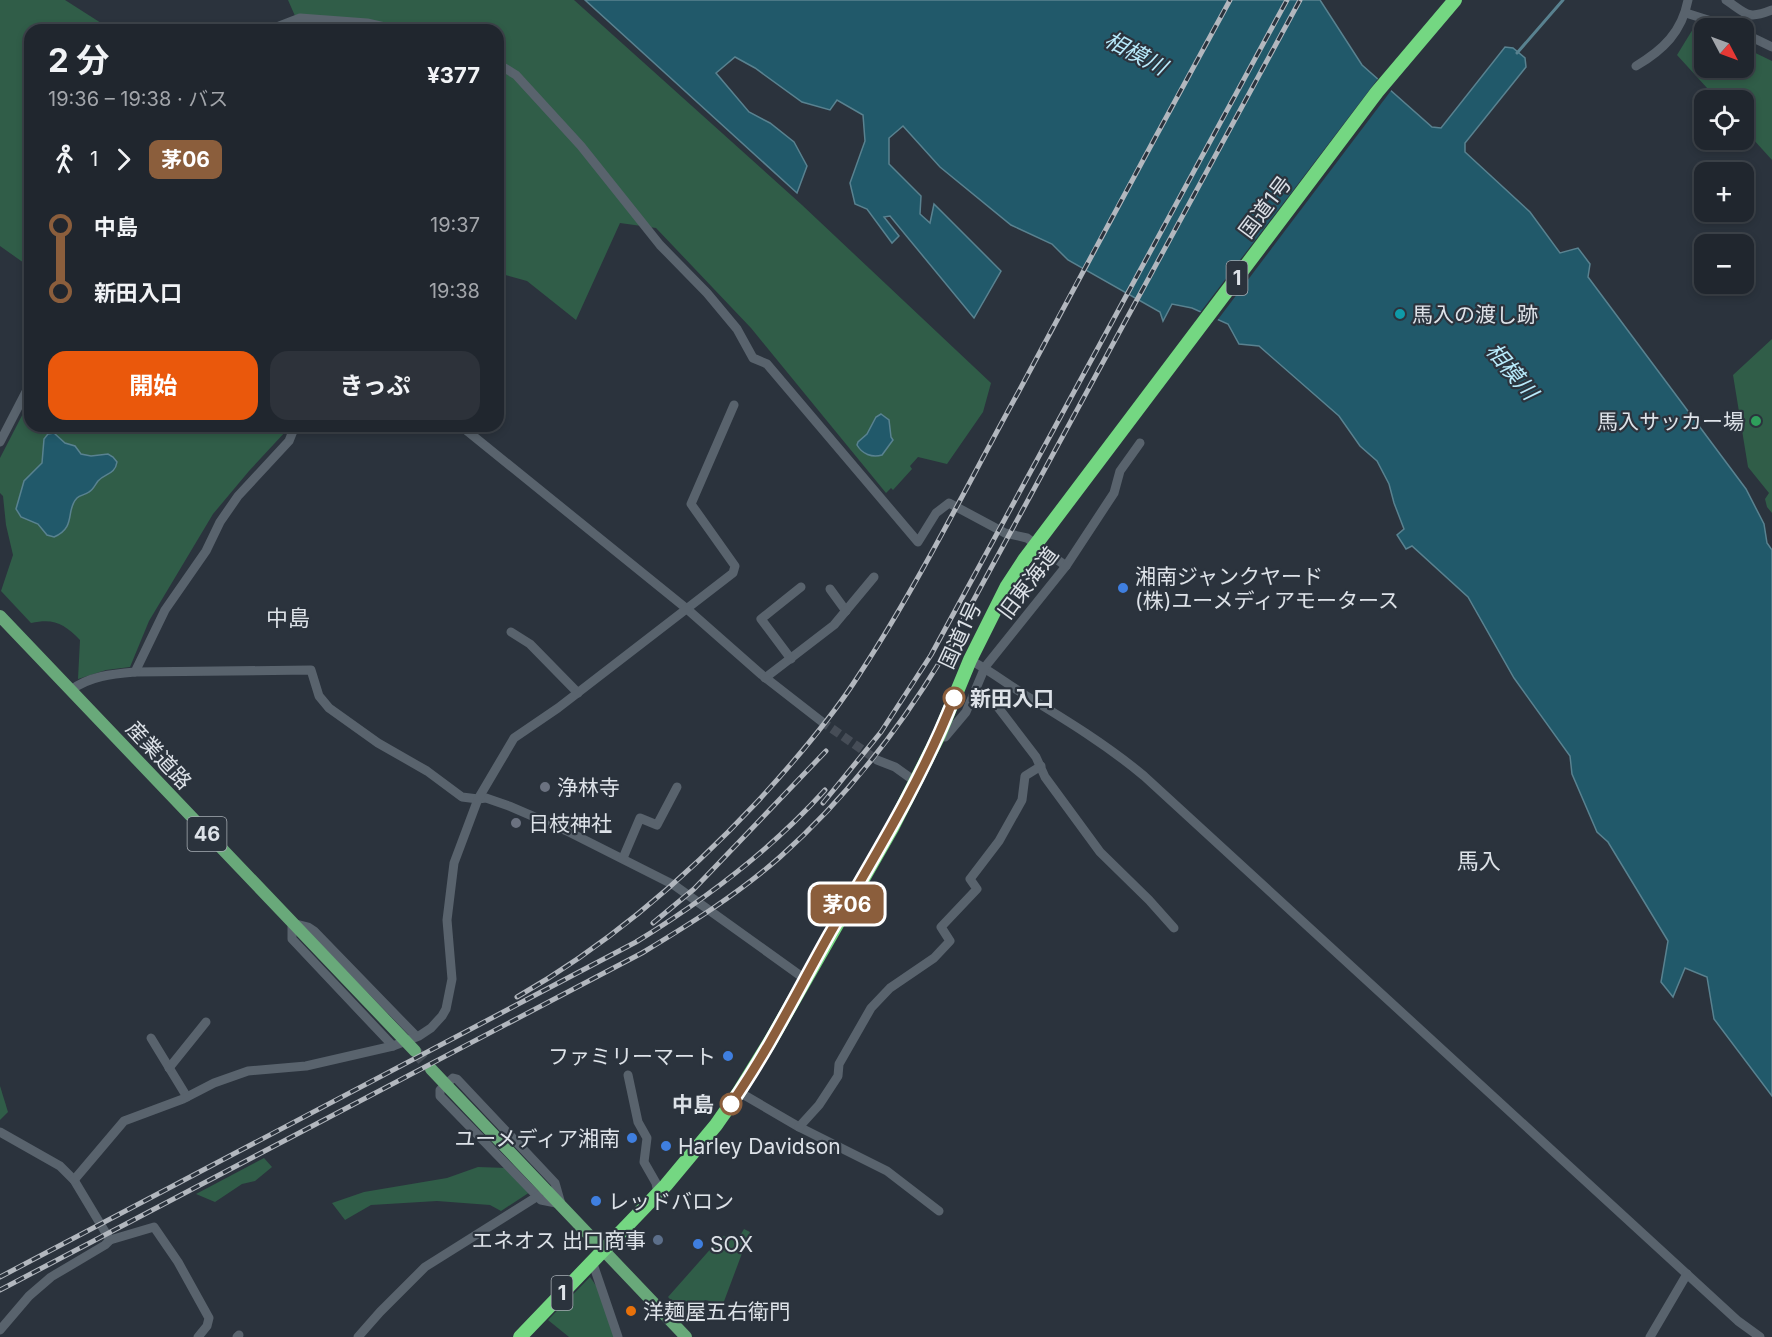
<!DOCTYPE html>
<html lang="ja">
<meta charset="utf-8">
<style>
:root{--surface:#20262e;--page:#2d323a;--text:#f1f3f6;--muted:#a2a5aa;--line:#3d434a;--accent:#ea580c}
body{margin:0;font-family:Inter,"Noto Sans JP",sans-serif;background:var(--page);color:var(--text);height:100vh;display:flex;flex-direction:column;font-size:22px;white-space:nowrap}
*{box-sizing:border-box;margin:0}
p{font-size:20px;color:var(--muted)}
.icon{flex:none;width:33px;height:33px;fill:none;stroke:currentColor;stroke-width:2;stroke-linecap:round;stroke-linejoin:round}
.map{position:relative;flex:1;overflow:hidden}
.drawer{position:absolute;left:24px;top:24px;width:480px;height:408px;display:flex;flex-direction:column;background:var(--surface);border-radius:18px;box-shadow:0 3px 9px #0003,0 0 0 2px var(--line)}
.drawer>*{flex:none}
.badge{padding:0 12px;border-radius:9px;font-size:21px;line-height:39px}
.needle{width:39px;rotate:131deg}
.buttons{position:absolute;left:1694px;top:18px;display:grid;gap:12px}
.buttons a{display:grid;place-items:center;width:60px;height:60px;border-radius:12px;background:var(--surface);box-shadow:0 3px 9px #0003,0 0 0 2px var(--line);font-size:30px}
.map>.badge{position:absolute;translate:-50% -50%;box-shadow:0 0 0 3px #fff}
.legs{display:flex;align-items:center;gap:9px;height:66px;padding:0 24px;font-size:20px}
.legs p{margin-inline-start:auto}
.headline{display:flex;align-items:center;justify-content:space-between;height:102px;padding:0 24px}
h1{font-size:33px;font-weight:700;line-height:45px}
.action{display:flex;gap:12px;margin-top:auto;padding:12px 24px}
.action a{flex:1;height:69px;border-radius:18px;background:var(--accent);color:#fff;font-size:24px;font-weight:700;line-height:69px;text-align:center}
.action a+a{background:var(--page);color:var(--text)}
ul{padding:0 24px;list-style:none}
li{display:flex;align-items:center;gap:21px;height:66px;font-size:22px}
li i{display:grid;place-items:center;width:9px;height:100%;margin:0 8px;background:currentColor}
li i::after{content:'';width:15px;height:15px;margin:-8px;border:4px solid;border-radius:50%;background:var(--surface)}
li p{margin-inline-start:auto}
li:first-child i{background:linear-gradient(#0000 50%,currentColor 0)}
li:last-child i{background:linear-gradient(currentColor 50%,#0000 0)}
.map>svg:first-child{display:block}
</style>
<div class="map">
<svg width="1772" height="1337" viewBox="0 0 1772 1337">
<rect width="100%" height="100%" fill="#2b333d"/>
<g fill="#305d48">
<path d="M0 0H65L112 30H30V255L24 263 0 246Z"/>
<path d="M288 0H574L802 205 991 383 983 412 947 464 918 457 910 466 912 469 893 490 891 488 886 493 751 328 656 228 620 223 576 320 527 281 498 273V30H287L299 25Z"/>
<path d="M1696 24 1705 28 1704 68H1743V47L1772 61V160L1743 128V100H1718L1677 55Z"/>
<path d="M1772 339V513L1767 507 1765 499 1769 493 1748 467 1733 375Z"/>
<path d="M30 400V426H288L287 430 249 471 213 514 149 621 130 667 106 670 78 679 80 640C64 624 55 618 31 623L1 591 13 555 6 525 3 496 0 493V458Z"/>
<path d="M0 1086 8 1112 0 1120Z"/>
<path d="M264 1158 272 1167 255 1181 242 1184 215 1202 196 1194Z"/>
<path d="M478 1167 507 1168 530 1192 501 1211 490 1205 437 1201 371 1205 345 1220 332 1203 364 1192 447 1178Z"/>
<path d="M744 1229 750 1232 723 1304 705 1300 687 1317 668 1297 722 1236 738 1239Z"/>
<path d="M590 1277 597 1287 614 1337H569L548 1320Z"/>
</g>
<g fill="#21596a" stroke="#598290" stroke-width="1.5">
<path d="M585 0H1320L1362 65 1432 127 1441 128 1505 47 1513 48 1525 58 1526 67 1465 143V152L1530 212 1560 253 1578 248 1590 264 1588 277 1746 489 1764 524 1767 543 1772 550V1096L1714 1019 1707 977 1685 968 1673 997 1661 982 1668 941 1608 842 1597 832 1572 774 1570 756 1514 678 1468 597 1412 546 1406 549 1397 535 1404 529 1394 503 1389 484 1377 461 1360 446 1339 416 1259 346 1239 344 1228 324 1192 308 1172 304 1163 321 1160 312 1068 260 1052 244 1011 225 940 167 903 126 889 138V164L921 196 920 214 930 223 934 204 1001 271 974 318 890 216 884 217 899 236 892 243 867 209 855 204 850 183 865 141 863 115 837 100 830 110 802 102 755 68 735 57 716 73 749 112 770 123 794 142 807 166 797 193Z"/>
<path d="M881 414 889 420 891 437 893 440 882 455C872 458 862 454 857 445L858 442 867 434 876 417Z"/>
<path d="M54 433 65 443 75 446 81 454 91 456 108 454 113 457 117 462C115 475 105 473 98 481 95 485 93 490 89 492 85 495 80 495 77 498 65 510 77 527 54 537L47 535 38 524 21 517 16 509 24 481 42 463 44 439 48 434Z"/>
</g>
<path fill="#2b333d" d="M1380 76 1393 88 1216 322 1199 314Z"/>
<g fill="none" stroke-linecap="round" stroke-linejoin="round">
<path stroke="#598290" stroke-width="3" d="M1517 53 1563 0"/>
<path stroke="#464d57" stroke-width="9" stroke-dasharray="9 4.5" stroke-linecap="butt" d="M821 721 877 760"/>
<path stroke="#464d57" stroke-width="12" stroke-dasharray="12 6" stroke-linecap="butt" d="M415 1051 431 1069"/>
<g stroke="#59636d" stroke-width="9">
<path d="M1726 0C1747 14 1747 20 1772 10"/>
<path d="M1686 13 1733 28"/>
<path d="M269 30 300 18 367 23 398 30"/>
<path d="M1743 33 1772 47"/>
<path d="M498 64 516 75 581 146 660 245 707 293 737 329 753 358 767 364 918 542 936 513 949 503 1005 533 1027 538 1066 566"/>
<path d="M1636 66C1663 50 1682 32 1688 0"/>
<path d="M461 426 687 609 762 675 821 721"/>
<path d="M0 442 30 384"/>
<path d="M830 589 846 611"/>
<path d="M511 632 530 644 578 693"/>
<path d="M791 659 761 619 801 587"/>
<path d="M970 660C989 670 1006 683 1025 695 1066 720 1107 745 1144 776L1738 1321 1760 1337"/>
<path d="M135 672 311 670 319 696 329 708 378 743 427 771 462 797 478 799 486 798 509 806 567 831 674 885 805 979"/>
<path d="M765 678 834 625 874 577"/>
<path d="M71 690C90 676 112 674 135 672L165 610 206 551 220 522 238 496 289 441 295 426"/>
<path d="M975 693 997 706 1036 757 1045 777 1100 852 1149 900 1174 928"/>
<path d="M939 735 945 737 966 712 985 667 1066 566 1114 493 1120 471 1140 443"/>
<path d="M877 760 895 767 916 782"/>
<path d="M623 858 640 818 657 825 677 787"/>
<path d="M151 1038 187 1097"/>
<path d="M393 1046 292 939V923L308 927 314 931 416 1036"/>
<path d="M169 1068 206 1022"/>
<path d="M628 1075 638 1122 647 1138 644 1162 656 1183 658 1193"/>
<path d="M453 1078 457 1079 555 1183 561 1204 541 1200 440 1096V1090Z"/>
<path d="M739 1092 799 1127 887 1171 939 1211"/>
<path d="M799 1127 819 1105 838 1076 839 1064 871 1008 890 988 934 958 950 941 941 927 977 889 970 879 999 841 1022 800 1025 776 1041 766"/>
<path d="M0 1132 60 1166 74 1180 110 1240 105 1245 51 1277 29 1296 0 1330"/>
<path d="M74 1180 124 1121 183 1099 214 1083 248 1071 306 1066 393 1046 419 1036 431 1028 442 1016 446 1009 452 979 447 920 454 863 478 799 514 738 558 708 733 573 735 566 691 504 734 405"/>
<path d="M110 1240 154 1227 178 1262 209 1318 207 1326 198 1337"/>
<path d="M592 1261 618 1337"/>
<path d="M237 1337 239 1335"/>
<path d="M358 1337 380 1312 425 1267 538 1196"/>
<path d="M1650 1337 1687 1274"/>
</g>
<g stroke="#69a97a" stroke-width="12">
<path d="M0 616 415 1051"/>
<path d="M431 1069 686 1337"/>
</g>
<path stroke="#74d782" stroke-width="14" d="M520 1337 666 1185 716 1125 739 1092 771 1040 892 828 939 735 970 660 1007 586 1024 560 1377 92 1455 0"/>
<defs>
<g id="rail">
<path d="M823 803 881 732 931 655 1287 0"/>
<path d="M653 923 694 889 826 751"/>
<path d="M517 997C608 945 687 877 758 801 792 764 825 726 853 684 915 591 965 489 1019 391 1089 260 1159 130 1230 0"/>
<path d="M0 1277 636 942C706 899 770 851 825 790"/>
<path d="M0 1290 642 953C690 924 738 894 780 857 845 799 896 734 941 660L1300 0"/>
</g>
</defs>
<use href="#rail" stroke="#b2b7be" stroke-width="5"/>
<use href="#rail" stroke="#2b333d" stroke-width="3" stroke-dasharray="9" stroke-linecap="butt"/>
</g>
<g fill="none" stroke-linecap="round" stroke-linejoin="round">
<defs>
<path id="line-1" d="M731 1104C768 1051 797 992 829 935 874 857 921 782 954 698"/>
</defs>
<use href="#line-1" stroke="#fff" stroke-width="14"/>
<use href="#line-1" stroke="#8b5e3c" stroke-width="9"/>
</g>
<circle fill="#0f9aa8" stroke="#2b333d" stroke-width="2" cx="1400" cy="314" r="6"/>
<circle fill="#2e9e5b" stroke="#2b333d" stroke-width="2" cx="1756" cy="421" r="6"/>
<g fill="#3f7fe0" stroke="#2b333d" stroke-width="2">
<circle cx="1123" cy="588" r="6"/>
<circle cx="728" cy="1056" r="6"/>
<circle cx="632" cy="1138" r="6"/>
<circle cx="666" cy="1146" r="6"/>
<circle cx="596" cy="1201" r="6"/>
<circle cx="698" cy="1244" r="6"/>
</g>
<g fill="#fff" stroke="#8b5e3c" stroke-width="3">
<circle cx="954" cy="698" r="10"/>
<circle cx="731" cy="1104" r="10"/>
</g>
<g fill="#6b7280" stroke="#2b333d" stroke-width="2">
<circle cx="545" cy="787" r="6"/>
<circle cx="516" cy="823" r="6"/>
</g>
<circle fill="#5c6f8a" stroke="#2b333d" stroke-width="2" cx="658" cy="1240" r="6"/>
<circle fill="#e8710a" stroke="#2b333d" stroke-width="2" cx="631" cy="1311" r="6"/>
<g text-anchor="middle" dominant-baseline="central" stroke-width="4.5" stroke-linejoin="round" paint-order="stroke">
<g fill="#2b333d" stroke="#a8aeb5" stroke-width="1.5">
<rect x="1226.5" y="261" width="21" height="34" rx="4.5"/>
<rect x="187.5" y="817" width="39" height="34" rx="4.5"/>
<rect x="551.5" y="1276" width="21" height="34" rx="4.5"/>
</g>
<g font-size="20" font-weight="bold" fill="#dde2e8">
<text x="1237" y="278">1</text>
<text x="207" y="834">46</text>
<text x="562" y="1293">1</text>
</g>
<g font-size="21" fill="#dde2e8" stroke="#2b333d">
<text transform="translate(1265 207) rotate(-53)">国道1号</text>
<text transform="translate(1028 583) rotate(-53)">旧東海道</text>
<text transform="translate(960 635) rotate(-65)">国道1号</text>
<text transform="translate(159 755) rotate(47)">産業道路</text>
</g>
<g font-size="21" fill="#dde2e8" stroke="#2b333d" text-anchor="start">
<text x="1412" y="314">馬入の渡し跡</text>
<text x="1744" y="421" text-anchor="end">馬入サッカー場</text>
<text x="1135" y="576">湘南ジャンクヤード<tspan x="1135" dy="24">(株)ユーメディアモータース</tspan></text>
<text x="557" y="787">浄林寺</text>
<text x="528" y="823">日枝神社</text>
<text x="716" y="1056" text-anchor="end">ファミリーマート</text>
<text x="620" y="1138" text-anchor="end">ユーメディア湘南</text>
<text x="678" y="1146">Harley Davidson</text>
<text x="608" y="1201">レッドバロン</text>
<text x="646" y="1240" text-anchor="end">エネオス 出口商事</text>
<text x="710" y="1244">SOX</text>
<text x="643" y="1311">洋麺屋五右衛門</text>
</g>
<g font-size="21" font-weight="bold" fill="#dde2e8" stroke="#2b333d" text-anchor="start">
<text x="970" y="698">新田入口</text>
<text x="714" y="1104" text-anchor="end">中島</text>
</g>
<g font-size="22" font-style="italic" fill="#b8eafb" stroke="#2b333d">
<text transform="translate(1136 53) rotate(28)">相模川</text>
<text transform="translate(1512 371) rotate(50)">相模川</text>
</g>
<g font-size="22" fill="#dde2e8" stroke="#2b333d">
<text x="288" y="618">中島</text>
<text x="1479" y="861">馬入</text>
</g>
</g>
</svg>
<div class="buttons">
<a><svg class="needle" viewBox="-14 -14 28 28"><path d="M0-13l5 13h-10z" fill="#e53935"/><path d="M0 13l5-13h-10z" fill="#a2a5aa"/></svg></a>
<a><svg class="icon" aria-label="locate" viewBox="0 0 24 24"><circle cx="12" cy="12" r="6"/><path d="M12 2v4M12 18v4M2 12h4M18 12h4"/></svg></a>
<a>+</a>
<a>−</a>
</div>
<b class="badge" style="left:847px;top:904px;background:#8b5e3c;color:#fff">茅06</b>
<section class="drawer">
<div class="headline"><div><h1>2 分</h1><p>19:36 – 19:38 · バス</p></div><b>¥377</b></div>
<div class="legs"><svg class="icon" aria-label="walk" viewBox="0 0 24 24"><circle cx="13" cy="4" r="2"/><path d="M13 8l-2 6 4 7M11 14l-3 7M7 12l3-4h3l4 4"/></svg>1<svg class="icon" aria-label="forward" viewBox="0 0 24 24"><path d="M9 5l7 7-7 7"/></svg><b class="badge" style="background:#8b5e3c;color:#fff">茅06</b></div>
<ul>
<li><i style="color:#8b5e3c"></i><b>中島</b><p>19:37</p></li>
<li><i style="color:#8b5e3c"></i><b>新田入口</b><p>19:38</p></li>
</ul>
<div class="action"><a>開始</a><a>きっぷ</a></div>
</section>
</div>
